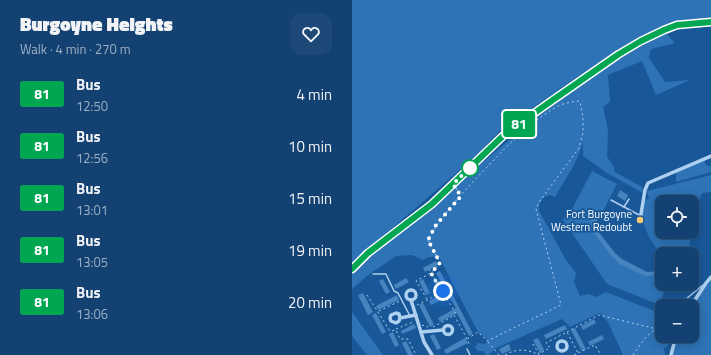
<!DOCTYPE html>
<meta charset="utf-8">
<style>
:root{--surface:#134272;--page:#1c4977;--text:#f1f3f6;--muted:#9db0c4;--line:#325b84}
body{margin:0;font-family:"Titillium Web",sans-serif;background:var(--page);color:var(--text);height:100vh;display:flex;flex-direction:column;font-size:15px;white-space:nowrap}
*{box-sizing:border-box;margin:0}
p{font-size:13px;color:var(--muted)}
.icon{flex:none;width:22px;height:22px;fill:none;stroke:currentColor;stroke-width:2;stroke-linecap:round;stroke-linejoin:round}
.map{position:relative;flex:1;overflow:hidden}
.panel{display:flex;flex-direction:column;background:var(--surface);width:352px}
.panel>*{flex:none}
.badge{padding:0 8px;border-radius:3px;font-size:14px;line-height:26px}
.fabs{position:absolute;left:303px;top:195px;display:grid;gap:8px}
.fabs a{display:grid;place-items:center;width:44px;height:44px;border-radius:8px;background:var(--surface);box-shadow:0 2px 10px #0003,0 0 0 1px var(--line);font-size:20px}
.you{position:absolute;width:20px;height:20px;margin:-10px;border:3px solid #fff;border-radius:50%;background:#1a73e8;box-shadow:0 0 0 6px #1a73e833}
.map>.badge{position:absolute;translate:-50% -50%;box-shadow:0 0 0 2px #fff}
.round{display:grid;place-items:center;flex:none;width:42px;height:42px;border-radius:12px;background:var(--page)}
.overview{display:flex;align-items:center;justify-content:space-between;height:68px;padding:0 20px}
h1{font-size:19px;font-weight:800;line-height:30px}
ul{padding:0;list-style:none}
li{display:flex;align-items:center;gap:12px;height:52px;padding:0 20px}
li div{flex:1}
li b{display:block;font-size:15px}
li em{font-style:normal}
li .badge{min-width:44px;font-weight:700;text-align:center}
main{display:flex;flex:1;min-height:0}
.map>svg:first-child{display:block}
</style>
<main>
<section class="panel">
<div class="overview"><div><h1>Burgoyne Heights</h1><p>Walk · 4 min · 270 m</p></div><a class="round"><svg class="icon" aria-label="heart" viewBox="0 0 24 24"><path d="M12 20l-8-8c-3-5 5-10 8-4 3-6 11-1 8 4z"/></svg></a></div>
<ul>
<li><span class="badge" style="background:#00a651;color:#fff">81</span><div><b>Bus</b><p>12:50</p></div><em>4 min</em></li>
<li><span class="badge" style="background:#00a651;color:#fff">81</span><div><b>Bus</b><p>12:56</p></div><em>10 min</em></li>
<li><span class="badge" style="background:#00a651;color:#fff">81</span><div><b>Bus</b><p>13:01</p></div><em>15 min</em></li>
<li><span class="badge" style="background:#00a651;color:#fff">81</span><div><b>Bus</b><p>13:05</p></div><em>19 min</em></li>
<li><span class="badge" style="background:#00a651;color:#fff">81</span><div><b>Bus</b><p>13:06</p></div><em>20 min</em></li>
</ul>
</section>
<div class="map">
<svg width="359" height="355" viewBox="0 0 359 355">
<rect width="100%" height="100%" fill="#195898"/>
<g fill="#2d73b6">
<path d="M0 0H359V19H349L322 24 231 73 151 128 117 162 0 263Z"/>
<path d="M314 33 323 43 299 49 297 58 313 82 338 80 304 95 290 61 256 75 258 102 251 107 256 130 255 157 261 165 263 172 290 187 291 193 255 173 231 156V142C226 162 213 179 203 197L198 195 192 197 187 205V211L214 260 224 273 222 282 228 296 237 294 244 297 254 292 310 314V336H319L315 347 312 348 313 355H271L256 322 248 313 218 327 210 319 144 348 136 355H134L131 351H126L123 347 126 343 133 344 136 340 126 332 87 257H77L71 260 60 255 44 256 16 275 0 289V269L18 251 53 230 83 207 100 188 163 135 251 67Z"/>
<path d="M353 159V164L359 167V172L324 182V172Z"/>
<path d="M240 171 265 184 250 213 245 212 239 220 240 231 260 257 295 277 304 275 310 270V284H319C313 289 309 296 308 305L255 284 211 220 218 208 220 209Z"/>
<path d="M359 175V192L350 193 345 204 340 232V202H310V232H340L336 254H310V258L296 235 291 221 288 220 292 200 297 199 295 191Z"/>
<path d="M359 280V355H319L324 336H340V306L351 286Z"/>
<path d="M0 312 31 355H15L0 336Z"/>
</g>
<g fill="#4684c0">
<path d="M268 190 276 195 273 201 265 196Z"/>
<path d="M245 212 250 213 245 221 246 231 263 253 270 259 295 272 309 271 303 275 295 277 268 264 260 257 240 231 239 220Z"/>
<path d="M84 261 86 265 73 272 71 268Z"/>
<path d="M88 271 121 334 117 336 105 313 88 322 86 318 104 308 97 296 79 305 77 301 94 292 84 273Z"/>
<path d="M54 278 57 282 44 289 42 285Z"/>
<path d="M31 279 38 292 34 294 27 281Z"/>
<path d="M71 279 78 293 74 295 67 281Z"/>
<path d="M11 293 21 312 16 315 6 295Z"/>
<path d="M45 295 47 300 26 310 24 306Z"/>
<path d="M71 303 82 325 78 327 67 305Z"/>
<path d="M24 313 34 332 30 334 20 315Z"/>
<path d="M242 319 244 323 231 330 229 326Z"/>
<path d="M62 324 64 328 50 334 49 331Z"/>
<path d="M213 325 215 329 194 339 192 335Z"/>
<path d="M223 328 234 349 230 351 219 330Z"/>
<path d="M41 332 47 345 43 347 37 334Z"/>
<path d="M82 334 89 348 85 350 78 336Z"/>
<path d="M250 335 252 339 238 346 236 342Z"/>
<path d="M113 338 116 343 94 354 92 350Z"/>
<path d="M186 338 192 350 188 353 181 340Z"/>
<path d="M54 341 61 355H56L50 343Z"/>
<path d="M157 344 159 350 150 354 147 349Z"/>
</g>
<g fill="none" stroke-linecap="round" stroke-linejoin="round">
<g stroke="#aed0f1" stroke-width="1" stroke-dasharray="2 3" stroke-linecap="butt">
<path d="M104 188 108 195"/>
<path d="M77 269 104 314 102 315 115 339 118 346"/>
<path d="M15 295 38 331 44 330 48 339H56L64 355"/>
<path d="M75 299 64 281 79 273 88 263 76 240C92 211 116 187 138 164 159 142 179 121 206 106 212 103 220 102 227 101L229 106 231 119V133L227 148 187 202 184 209 209 305 135 341 126 332 115 339"/>
<path d="M65 305 89 293"/>
<path d="M27 311 48 301"/>
<path d="M70 325 76 327"/>
<path d="M81 327 101 316"/>
<path d="M44 329 61 322"/>
<path d="M215 332 247 315 305 329"/>
<path d="M136 342 147 355"/>
<path d="M181 344 187 354 198 348 194 343 215 332 226 353"/>
<path d="M153 355C165 348 175 349 187 355"/>
<path d="M222 355 243 345 249 355"/>
<path d="M281 355C289 344 296 330 310 328"/>
</g>
<g stroke="#aed0f1" stroke-width="1.5">
<path d="M259 200 289 216"/>
<path d="M272 207 277 199"/>
<path d="M21 274H34L42 291 46 293 58 316"/>
<path d="M331 306 334 299 351 285"/>
<path d="M115 349 118 355"/>
</g>
<g stroke="#aed0f1" stroke-width="3.5">
<path d="M288 220 293 190 296 183 359 156"/>
<circle cx="59" cy="295" r="5"/>
<path d="M59 300 72 342 80 355"/>
<path d="M339 306 354 283 359 277"/>
<path d="M48 318 47 314 44 313 39 315 38 318 39 321 44 323 47 321 48 318 64 315"/>
<circle cx="96" cy="330" r="4.5"/>
<path d="M69 332 91 330"/>
<circle cx="210" cy="346" r="5"/>
<path d="M319 355 324 336"/>
</g>
<path stroke="#f7fbff" stroke-width="5.5" d="M0 269 16 253 80 204 153 134 198 102 267 54 289 41 312 30 325 25 359 22"/>
</g>
<g fill="none" stroke-linecap="round" stroke-linejoin="round">
<defs>
<path id="line" d="M0 269 16 253 80 204 153 134 198 102 267 54 289 41 312 30 325 25 359 22"/>
</defs>
<use href="#line" stroke="#fff" stroke-width="9"/>
<use href="#line" stroke="#00a651" stroke-width="6"/>
<path stroke="#fff" stroke-width="4" stroke-dasharray="0 7.2" d="M91 291 90 292 79 273 88 263 76 240 84 225 109 196 101 184 118 168"/>
</g>
<circle fill="#fff" stroke="#00a651" stroke-width="2" cx="118" cy="168" r="8"/>
<circle fill="#ffcc6d" stroke="#195898" stroke-width="1.5" cx="288" cy="220" r="4"/>
<g text-anchor="middle" dominant-baseline="central" stroke-width="3.5" stroke-linejoin="round" paint-order="stroke">
<g font-size="11" fill="#fff" stroke="#195898" text-anchor="end">
<text x="280" y="214">Fort Burgoyne<tspan x="280" dy="13">Western Redoubt</tspan></text>
</g>
</g>
</svg>
<div class="fabs">
<a><svg class="icon" aria-label="locate" viewBox="0 0 24 24"><circle cx="12" cy="12" r="6"/><path d="M12 2v4M12 18v4M2 12h4M18 12h4"/></svg></a>
<a>+</a>
<a>−</a>
</div>
<div class="you" style="left:91px;top:291px"></div>
<b class="badge" style="left:167px;top:124px;background:#00a651;color:#fff">81</b>
</div>
</main>
